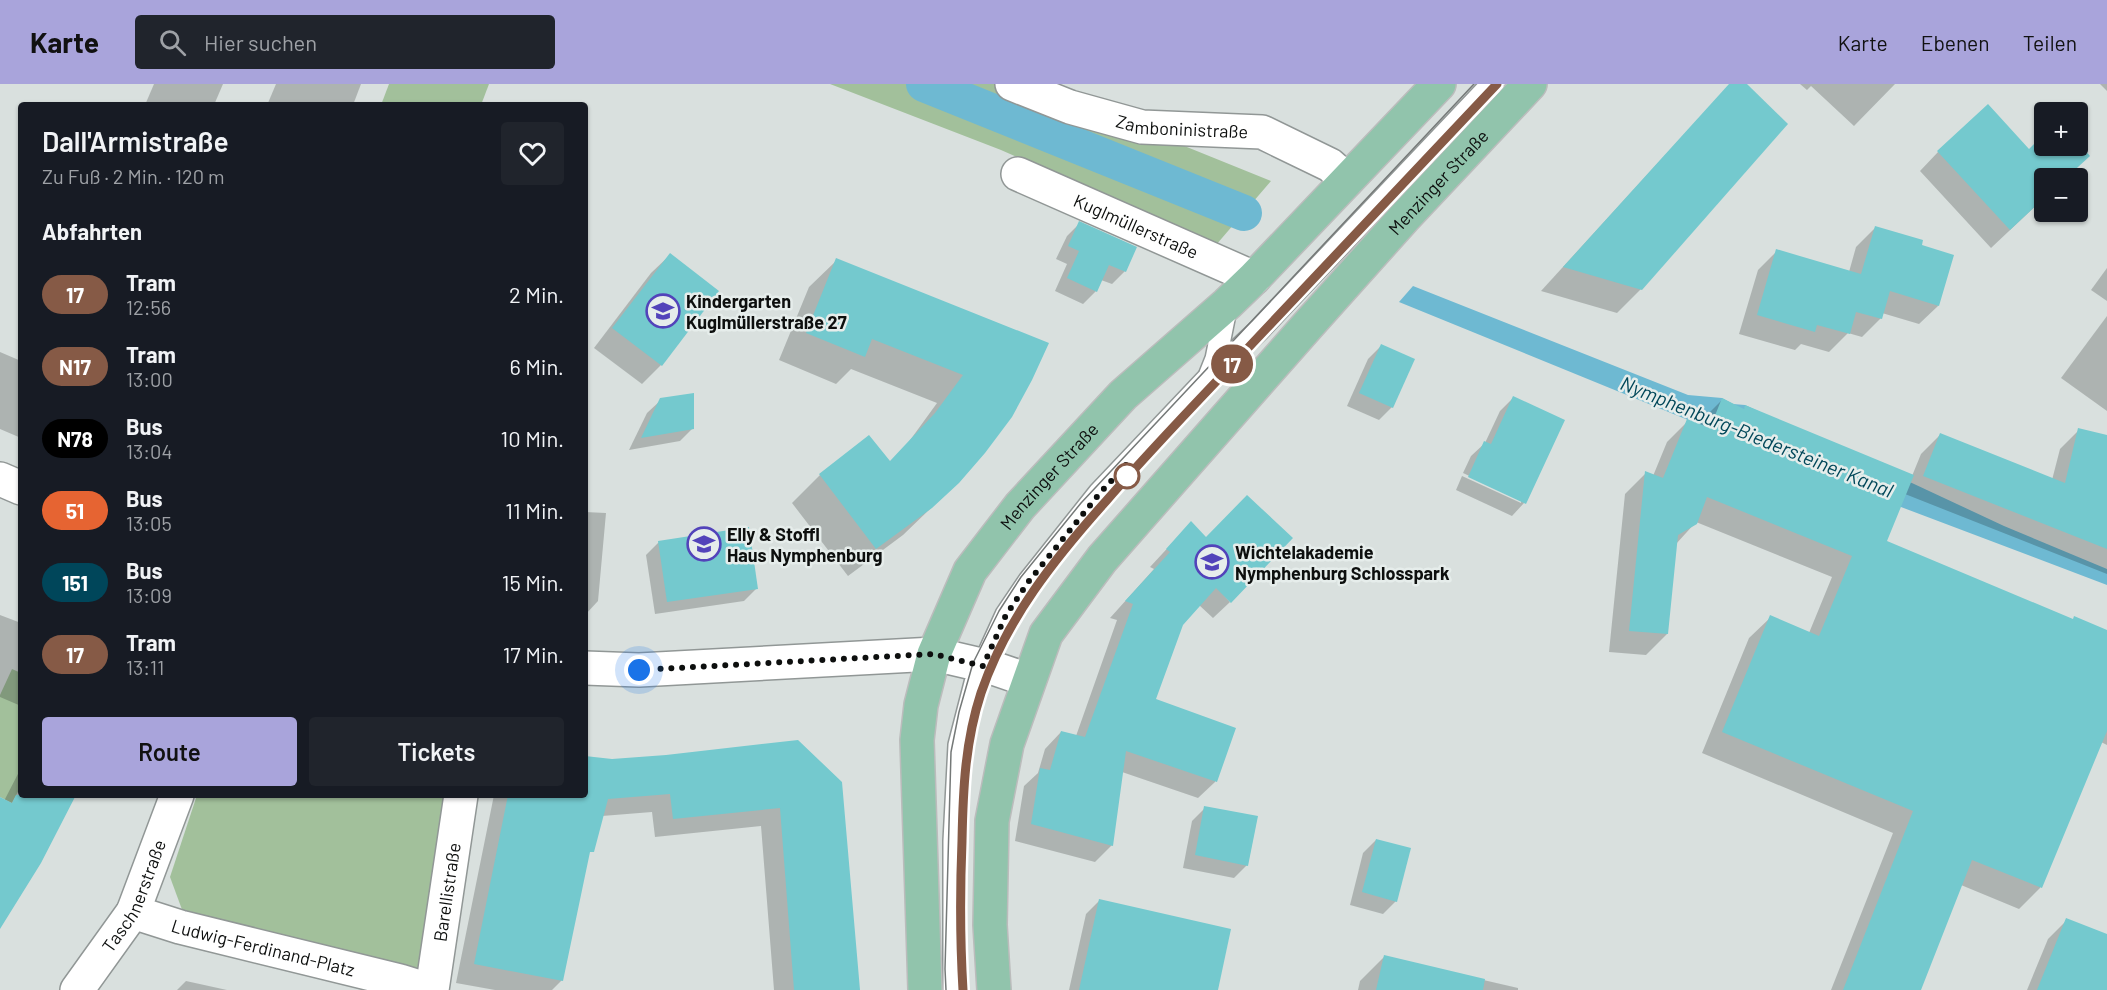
<!DOCTYPE html>
<html lang="de">
<meta charset="utf-8">
<style>
:root{--surface:#171b24;--page:#20242c;--text:#f1f3f6;--muted:#9ea1a6;--accent:#a9a4db}
body{margin:0;font-family:Barlow,sans-serif;background:var(--page);color:var(--text);height:100vh;display:flex;flex-direction:column;font-size:22px;white-space:nowrap}
*{box-sizing:border-box;margin:0}
p{font-size:20px;color:var(--muted)}
.icon{flex:none;width:33px;height:33px;fill:none;stroke:currentColor;stroke-width:2;stroke-linecap:round;stroke-linejoin:round}
.map{position:relative;flex:1;overflow:hidden}
.sheet{position:absolute;left:18px;top:18px;width:570px;height:696px;display:flex;flex-direction:column;background:var(--surface);border-radius:6px;box-shadow:0 2px 4px #0004}
.sheet>*{flex:none}
.badge{padding:0 12px;border-radius:20px;font-size:21px;line-height:39px}
.tools{position:absolute;left:2034px;top:18px;display:grid;gap:12px}
.tools a{display:grid;place-items:center;width:54px;height:54px;border-radius:6px;background:var(--surface);box-shadow:0 2px 4px #0004;font-size:30px}
.you{position:absolute;width:30px;height:30px;margin:-15px;border:4px solid #fff;border-radius:50%;background:#1a73e8;box-shadow:0 0 0 9px #1a73e833}
.map>.badge{position:absolute;translate:-50% -50%;box-shadow:0 0 0 3px #fff}
h2{padding:0 24px;font-size:22px;line-height:54px}
.round{display:grid;place-items:center;flex:none;width:63px;height:63px;border-radius:6px;background:var(--page)}
.head{display:flex;align-items:center;justify-content:space-between;height:102px;padding:0 24px}
h1{font-size:28px;font-weight:600;line-height:45px}
.action{display:flex;gap:12px;margin-top:auto;padding:12px 24px}
.action a{flex:1;height:69px;border-radius:6px;background:var(--accent);color:#111;font-size:24px;font-weight:600;line-height:69px;text-align:center}
.action a+a{background:var(--page);color:var(--text)}
ul{padding:0;list-style:none}
li{display:flex;align-items:center;gap:18px;height:72px;padding:0 24px}
li div{flex:1}
li b{display:block;font-size:22px}
li em{font-style:normal}
li .badge{min-width:66px;font-weight:700;text-align:center}
header{display:flex;align-items:center;gap:36px;box-sizing:border-box;height:84px;padding:0 30px;background:var(--accent);color:#111}
header strong{font-size:28px}
nav{display:flex;gap:33px;margin-inline-start:auto;font-size:21px}
.search{width:420px;height:54px;background:var(--page);display:flex;align-items:center;gap:15px;box-sizing:border-box;padding:0 21px;border-radius:6px;color:var(--muted);font-size:22px}
.map>svg:first-child{display:block}
</style>
<header>
<strong>Karte</strong>
<div class="search"><svg class="icon" aria-label="search" viewBox="0 0 24 24"><circle cx="10" cy="10" r="6"/><path d="M15 15l6 6"/></svg>Hier suchen</div>
<nav><a>Karte</a><a>Ebenen</a><a>Teilen</a></nav>
</header>
<div class="map">
<svg width="2107" height="906" viewBox="0 0 2107 906">
<rect width="100%" height="100%" fill="#d9e0de"/>
<g fill="#a2c09b">
<path d="M389 0H489L481 21H381Z"/>
<path d="M830 0H1031L1271 97 1216 161 1001 66Z"/>
<path d="M12 585 21 589V702L12 719 0 713V611Z"/>
<path d="M197 711H449L421 891 184 831 170 793Z"/>
</g>
<path fill="#6eb9d2" d="M1413 202 1688 311 1722 314 1733 320 1745 321 2004 442 2107 485V501L1901 423 1399 218Z"/>
<g fill="#0003">
<path d="M154 0H223L214 21H145Z"/>
<path d="M276 0H361L353 21H274L268 19Z"/>
<path d="M1730 0H1745L1641 205 1617 229 1541 207Z"/>
<path d="M1800 0H1895L1854 42 1811 2 1807 6Z"/>
<path d="M2100 0H2107V7Z"/>
<path d="M2044 52V62L2078 60 2088 72 2065 94H2044V114L1991 164 1920 87 1938 68 2029 67Z"/>
<path d="M1080 139 1135 164 1125 187 1112 200 1101 196 1096 207 1083 220 1055 207 1067 180 1056 175 1067 152Z"/>
<path d="M1875 144 1920 162 1938 222 1919 240 1882 229 1881 234 1862 253 1848 249 1829 268 1801 260 1795 266 1739 250 1758 186 1777 167 1849 188 1856 163Z"/>
<path d="M670 171 717 207 661 281 642 300 594 264 651 189Z"/>
<path d="M837 176 1047 259 958 398 903 451 848 492 792 419 820 391 869 353 889 379 908 359 937 319 851 285 836 300 779 276 809 203Z"/>
<path d="M2107 184V217L2091 206Z"/>
<path d="M2107 232V327L2061 294Z"/>
<path d="M1381 262 1392 323 1379 336 1347 322 1368 275Z"/>
<path d="M0 268 21 277V354L0 345Z"/>
<path d="M1513 314 1524 419 1512 432 1456 406 1462 392 1521 419V416L1463 389 1471 372 1485 359 1500 327Z"/>
<path d="M661 316 693 344 680 357 629 366 647 329Z"/>
<path d="M1722 316 1743 326 1746 323 1912 392 1921 370 1940 351 2052 396 2060 365 2079 346 2107 353V490L1905 410 1885 458 2072 537 2107 548V661L2101 658 2040 804 2019 825 1961 801 1920 906H1831L1893 749 1702 669 1749 554 1771 533 1809 549 1832 493 1696 438 1676 460 1667 550 1646 571 1609 568 1625 410 1646 389 1653 392 1667 358 1688 337 1699 342 1701 337Z"/>
<path d="M585 428 606 429 598 517 585 531Z"/>
<path d="M1175 456 1230 518 1213 534 1199 521 1181 541 1154 616 1234 645 1215 698 1198 714 1122 688 1112 761 1095 778 1015 757 1024 702 1038 689 1045 665 1061 648 1076 652 1117 536 1110 534 1154 485 1150 483Z"/>
<path d="M659 458 757 504 744 517 655 530 646 471Z"/>
<path d="M0 531 21 539V622L0 613Z"/>
<path d="M585 673 840 699 858 906H774L761 742 655 753 652 728 602 732 590 764 562 896 552 906H495L456 899 494 711H585Z"/>
<path d="M21 684V711H74L0 843V715L4 717Z"/>
<path d="M1205 724 1247 781 1234 794 1183 784 1192 737Z"/>
<path d="M1376 756 1396 817 1383 830 1350 821 1363 769Z"/>
<path d="M1099 817 1216 906H1069L1086 830Z"/>
<path d="M2067 836 2107 852V894L2102 906H2027L2048 855Z"/>
<path d="M1384 873 1518 904V906H1358L1360 897Z"/>
<path d="M186 897 227 906H177Z"/>
</g>
<g fill="none" stroke-linecap="round" stroke-linejoin="round">
<path stroke="#6eb9d2" stroke-width="36" d="M924 0 1244 129"/>
</g>
<g fill="#74c9ce">
<path d="M1729 0H1747L1788 40 1642 206 1563 183Z"/>
<path d="M1988 20 2029 65 2044 50V62H2078V58L2090 72 2066 94H2044V114L2010 146 1937 67Z"/>
<path d="M1079 137 1137 163 1126 188 1109 181 1097 208 1067 194 1079 167 1068 162Z"/>
<path d="M1875 142 1923 156 1922 161 1954 171 1939 222 1890 207 1882 235 1856 228 1850 250 1817 241 1815 248 1757 231 1776 165 1861 190Z"/>
<path d="M670 169 719 207 662 282 612 244Z"/>
<path d="M836 174 1049 259 1032 296 1012 333 985 369 959 399 932 424 876 465 819 390 869 351 890 377 935 329 963 291 872 255 865 273 806 249Z"/>
<path d="M1381 260 1415 275 1393 324 1359 309Z"/>
<path d="M694 309V345L641 354 660 314Z"/>
<path d="M1513 312 1565 336 1526 420 1468 393 1484 357 1491 360Z"/>
<path d="M1722 314 1744 325 1745 321 1914 391 1887 457 2073 535 2074 532 2107 546V647L2042 804 1972 776 1921 906H1843L1913 727 1722 648 1770 531 1819 552 1852 472 1707 413 1697 440 1678 451 1668 550 1629 547 1645 387 1663 394 1687 335 1710 344Z"/>
<path d="M2078 344 2107 351V465L1923 392 1940 349 2065 399Z"/>
<path d="M1247 411 1293 454 1231 519 1216 504 1183 541 1156 615 1236 644 1217 698 1126 667 1113 762 1031 740 1040 684 1050 686 1061 647 1085 653 1133 520 1125 517 1170 468 1166 465 1191 437 1206 453Z"/>
<path d="M749 443 758 505 667 518 658 457Z"/>
<path d="M798 656 842 698 860 906H794L780 724 673 735 670 710 608 715 594 768H590L563 897 474 880 508 711H585V672L612 675 666 671Z"/>
<path d="M16 711H76L41 779 0 845V713L12 719Z"/>
<path d="M1204 722 1258 732 1248 782 1195 771Z"/>
<path d="M1376 755 1411 764 1397 818 1362 808Z"/>
<path d="M1099 815 1231 845 1218 906H1079Z"/>
<path d="M2066 834 2107 850V906H2037Z"/>
<path d="M1384 871 1485 895 1483 906H1376Z"/>
</g>
<g fill="none" stroke-linecap="round" stroke-linejoin="round">
<defs>
<g id="lane">
<path d="M1210 290 1216 275 1227 220"/>
<path d="M954 906V757L959 661 975 599 1006 531 1029 497 1099 409 1209 293 1259 246 1492 0"/>
</g>
<g id="street">
<path id="s1" d="M1012 0 1070 23 1142 43 1262 48 1330 81 1347 96"/>
<path id="s2" d="M1018 90 1254 194"/>
<path d="M0 395 21 404"/>
<path d="M585 584 639 586 934 570 990 583 1028 596"/>
<path id="s3" d="M133 828 180 843 400 897 429 906"/>
<path id="s4" d="M77 906 133 828 177 711"/>
<path id="s5" d="M432 906 461 711"/>
</g>
<g id="primary">
<path id="s6" d="M925 906 917 656 921 621 934 570 970 487 1020 422 1123 311 1227 220 1254 194 1439 0"/>
<path id="s7" d="M994 906 990 841 992 737 1007 660 1046 550 1102 475 1309 240 1404 134 1530 0"/>
</g>
</defs>
<use href="#lane" stroke="#919796" stroke-width="24"/>
<use href="#street" stroke="#919796" stroke-width="36"/>
<use href="#primary" stroke="#bbbcbc" stroke-width="36"/>
<use href="#lane" stroke="#fff" stroke-width="21"/>
<use href="#street" stroke="#fff" stroke-width="33"/>
<use href="#primary" stroke="#91c4ac" stroke-width="33"/>
<g stroke="#757978" stroke-width="1.5">
<path d="M946 906 945 885 951 668 959 628 973 579 999 527 1021 493 1081 419 1474 0"/>
<path d="M963 906C960 858 960 810 961 762 963 700 967 641 990 583 1033 480 1136 383 1212 302 1307 201 1402 101 1497 0"/>
</g>
</g>
<g fill="none" stroke-linecap="round" stroke-linejoin="round">
<defs>
<path id="line" d="M963 906C960 856 960 806 962 757 963 706 965 658 981 609 1006 535 1055 474 1107 416 1147 370 1189 326 1231 282 1319 188 1408 94 1497 0"/>
</defs>
<use href="#line" stroke="#fff" stroke-width="14"/>
<use href="#line" stroke="#865a46" stroke-width="9"/>
<path stroke="#0d0f0e" stroke-width="6" stroke-dasharray="0 10.8" d="M639 586 933 570 983 582 1006 531 1029 497 1100 409 1126 381 1127 392"/>
</g>
<defs>
<symbol id="school-ring" viewBox="-11 -11 22 22"><circle r="9.5" fill="#e6edeb" stroke="#5243ba" stroke-width="1.5"/><path d="M0-5L7-2L0 1L-7-2ZM-4 1L0 2.5L4 1V4Q0 6-4 4Z" fill="#5243ba"/></symbol>
</defs>
<g fill-rule="evenodd">
<use href="#school-ring" x="644" y="208" width="38" height="38"/>
<use href="#school-ring" x="685" y="441" width="38" height="38"/>
<use href="#school-ring" x="1193" y="459" width="38" height="38"/>
</g>
<circle fill="#fff" stroke="#865a46" stroke-width="3" cx="1127" cy="392" r="12"/>
<g text-anchor="middle" dominant-baseline="central" stroke-width="5" stroke-linejoin="round" paint-order="stroke">
<g font-size="18" fill="#0d0f0e" stroke="#e6edeb">
<text stroke="none"><textPath href="#s1" startOffset="177">Zamboninistraße</textPath></text>
<text stroke="none"><textPath href="#s7" startOffset="963">Menzinger Straße</textPath></text>
<text stroke="none"><textPath href="#s2" startOffset="129">Kuglmüllerstraße</textPath></text>
<text stroke="none"><textPath href="#s6" startOffset="552">Menzinger Straße</textPath></text>
<text stroke="none"><textPath href="#s5" startOffset="99">Barellistraße</textPath></text>
<text stroke="none"><textPath href="#s4" startOffset="111">Taschnerstraße</textPath></text>
<text stroke="none"><textPath href="#s3" startOffset="135">Ludwig-Ferdinand-Platz</textPath></text>
</g>
<g font-size="18" font-weight="bold" fill="#0d0f0e" stroke="#e6edeb" text-anchor="start">
<text x="686" y="217">Kindergarten<tspan x="686" dy="21">Kuglmüllerstraße 27</tspan></text>
<text x="727" y="450">Elly &amp; Stoffl<tspan x="727" dy="21">Haus Nymphenburg</tspan></text>
<text x="1235" y="468">Wichtelakademie<tspan x="1235" dy="21">Nymphenburg Schlosspark</tspan></text>
</g>
<g font-size="20" font-style="italic" fill="#004759" stroke="#e6edeb">
<text transform="translate(1757 352) rotate(22)">Nymphenburg-Biedersteiner Kanal</text>
</g>
</g>
</svg>
<div class="tools">
<a>+</a>
<a>−</a>
</div>
<div class="you" style="left:639px;top:586px"></div>
<b class="badge" style="left:1232px;top:280px;background:#865a46;color:#fff">17</b>
<section class="sheet">
<div class="head"><div><h1>Dall'Armistraße</h1><p>Zu Fuß · 2 Min. · 120 m</p></div><a class="round"><svg class="icon" aria-label="heart" viewBox="0 0 24 24"><path d="M12 20l-8-8c-3-5 5-10 8-4 3-6 11-1 8 4z"/></svg></a></div>
<h2>Abfahrten</h2>
<ul>
<li><span class="badge" style="background:#865a46;color:#fff">17</span><div><b>Tram</b><p>12:56</p></div><em>2 Min.</em></li>
<li><span class="badge" style="background:#865a46;color:#fff">N17</span><div><b>Tram</b><p>13:00</p></div><em>6 Min.</em></li>
<li><span class="badge" style="background:#000;color:#fff">N78</span><div><b>Bus</b><p>13:04</p></div><em>10 Min.</em></li>
<li><span class="badge" style="background:#e66432;color:#fff">51</span><div><b>Bus</b><p>13:05</p></div><em>11 Min.</em></li>
<li><span class="badge" style="background:#00465a;color:#fff">151</span><div><b>Bus</b><p>13:09</p></div><em>15 Min.</em></li>
<li><span class="badge" style="background:#865a46;color:#fff">17</span><div><b>Tram</b><p>13:11</p></div><em>17 Min.</em></li>
</ul>
<div class="action"><a>Route</a><a>Tickets</a></div>
</section>
</div>
